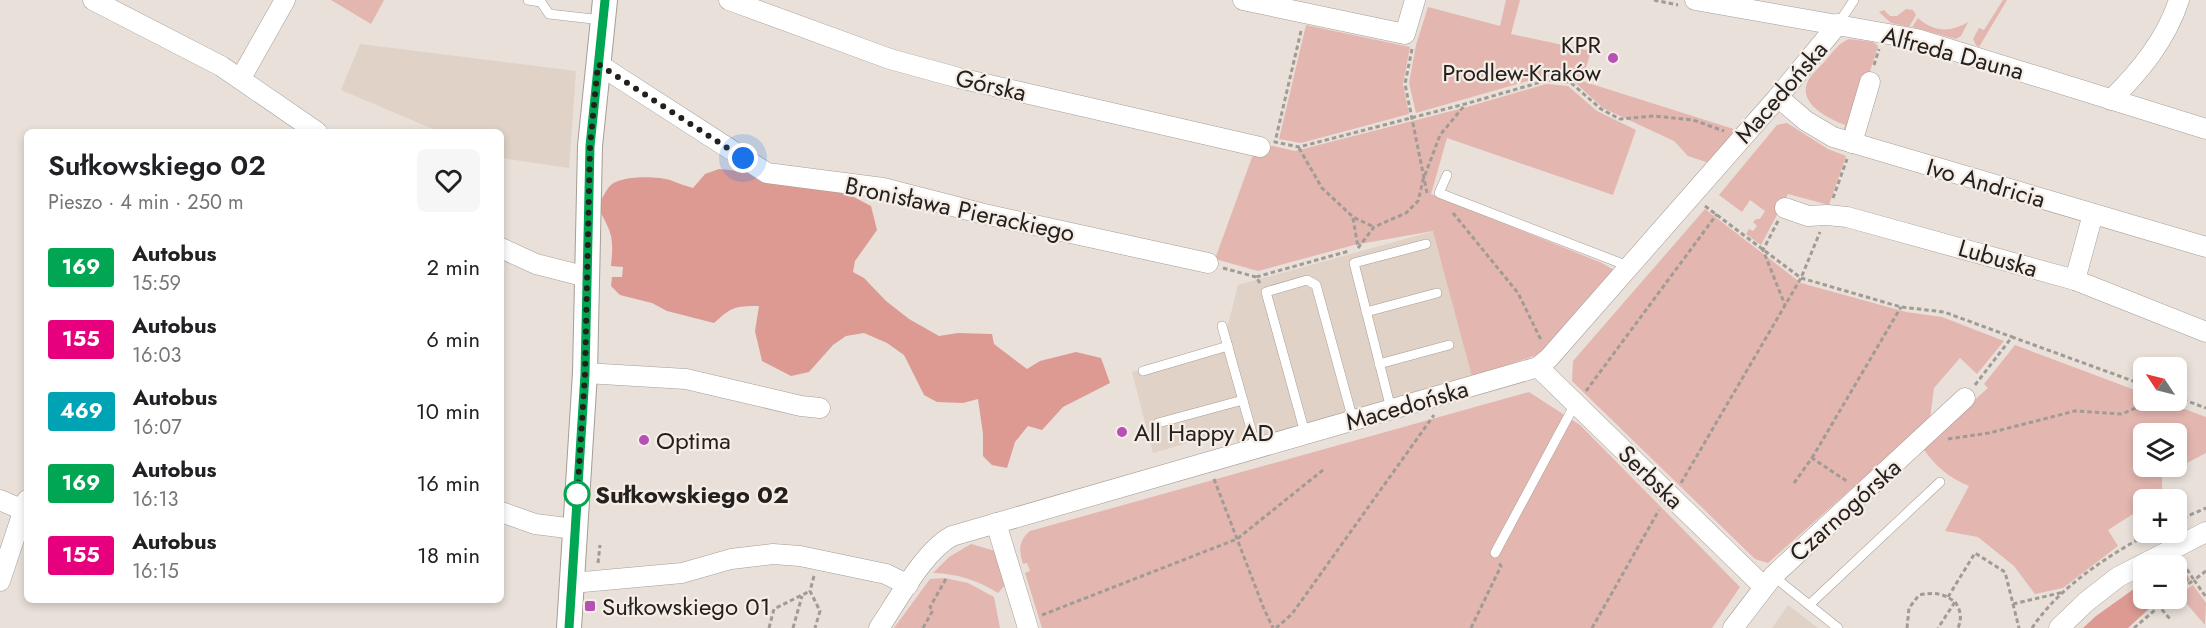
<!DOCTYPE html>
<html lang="pl">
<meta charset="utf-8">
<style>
:root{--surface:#fff;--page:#f6f6f6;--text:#202124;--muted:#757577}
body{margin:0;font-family:Jost,sans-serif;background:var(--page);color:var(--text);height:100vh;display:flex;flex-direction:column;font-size:22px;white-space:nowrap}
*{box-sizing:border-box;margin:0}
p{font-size:20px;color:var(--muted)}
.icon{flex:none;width:33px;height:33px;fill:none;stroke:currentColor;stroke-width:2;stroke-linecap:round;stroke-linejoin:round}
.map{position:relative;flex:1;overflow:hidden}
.details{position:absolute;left:24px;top:129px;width:480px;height:474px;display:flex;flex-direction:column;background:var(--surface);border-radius:9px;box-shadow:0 3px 9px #0003}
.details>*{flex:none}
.badge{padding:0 12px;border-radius:4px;font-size:21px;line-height:39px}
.needle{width:39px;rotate:305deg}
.controls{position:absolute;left:2133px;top:357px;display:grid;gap:12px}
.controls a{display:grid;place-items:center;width:54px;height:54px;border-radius:9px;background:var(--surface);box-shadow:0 3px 9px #0003;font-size:30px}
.you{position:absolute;width:30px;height:30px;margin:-15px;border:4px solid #fff;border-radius:50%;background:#1a73e8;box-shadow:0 0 0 9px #1a73e833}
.map>.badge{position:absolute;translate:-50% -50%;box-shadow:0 0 0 3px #fff}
.round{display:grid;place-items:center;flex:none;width:63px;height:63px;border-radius:9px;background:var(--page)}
.head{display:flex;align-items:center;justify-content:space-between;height:102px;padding:0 24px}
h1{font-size:28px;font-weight:600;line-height:45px}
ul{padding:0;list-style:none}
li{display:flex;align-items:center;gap:18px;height:72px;padding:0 24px}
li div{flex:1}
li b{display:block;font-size:22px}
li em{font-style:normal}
li .badge{min-width:66px;font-weight:700;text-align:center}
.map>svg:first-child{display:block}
</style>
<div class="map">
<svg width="2206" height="628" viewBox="0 0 2206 628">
<rect width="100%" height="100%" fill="#e8e0d9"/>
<g fill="#e0d2c6">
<path d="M360 44 576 71 569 168 502 158 501 132H440L341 90Z"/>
<path d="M1434 231 1472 377 1238 444 1233 430 1153 453 1132 372 1223 345 1238 285Z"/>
<path d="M1788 605 1818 628H1772Z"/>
</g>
<g fill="#e4b6b0" fill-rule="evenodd">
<path d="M331 0H384L371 24Z"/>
<path d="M1506 0H1520L1511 34 1591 51 1582 81 1740 131 1709 163 1688 156 1674 141 1603 108 1570 78 1545 76 1416 113 1409 83 1416 45 1428 7 1500 26Z"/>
<path d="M2003 0H2007L1979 47 1976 45 1973 39 1979 28 1984 30Z"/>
<path d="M1906 9 1913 10 1916 15 1909 27 1891 23 1879 12 1884 10 1890 16H1897Z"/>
<path d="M1918 18C1933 32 1951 33 1968 22L1961 36 1956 39 1912 27Z"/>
<path d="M1306 25 1410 47 1403 84 1409 114 1301 143 1279 139Z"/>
<path d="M1849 39 1873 42 1878 46 1851 131 1844 129 1845 125C1830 119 1799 105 1807 83 1810 75 1819 68 1825 61 1832 53 1839 43 1849 39Z"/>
<path d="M1546 84 1568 86 1597 111 1636 130 1613 195 1447 138 1431 194 1602 263 1614 270 1551 342 1537 355 1472 377 1433 231 1354 245 1258 271 1215 259 1255 149 1273 146 1295 151 1467 107Z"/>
<path d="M1787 123 1828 149 1846 156 1829 205 1788 194 1761 245 1746 234 1749 229 1753 231 1757 226 1753 222 1756 219H1760L1765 211 1750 200 1742 212 1719 195 1777 125Z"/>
<path d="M1705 209 1801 283 1906 312 1942 317 2004 341 1977 374 1960 358 1934 388 1930 419 1768 563 1755 559 1572 381 1573 361Z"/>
<path d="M2015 345 2143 393 2144 400 2163 401 2206 417V453L2162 476V489L2165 499 2144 500 2143 531 2133 514 2108 530 2118 546 2063 588 2035 594 2014 566 1978 537 1945 531 1969 486C1949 478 1934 465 1922 447L1988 388 1984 384ZM2144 434H2176V466H2144Z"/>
<path d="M1529 392 1580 425 1740 587 1712 628H1042L1025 573 1030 571 1027 563 1023 564C1019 550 1018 541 1030 531Z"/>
<path d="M971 544 995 551 1006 584 998 593C977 580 958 574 933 573L949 557Z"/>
<path d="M945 578 968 583 994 597 1000 628H894L930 579Z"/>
<path d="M2193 585 2206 603 2205 625 2179 595Z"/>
</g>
<g fill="#dc9a93">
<path d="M719 169 750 172 846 193 871 206 877 230 855 261 853 272 864 278 886 301 909 319 939 336 958 333 992 334 994 344 1027 369 1040 361 1076 352 1101 358 1110 383 1063 407 1042 430 1028 426 1015 442 1007 468 992 465 983 456V434L978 399 963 403 937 402 924 395 904 355 887 343 864 333 846 336 833 345 809 372 791 376 762 361 755 331 759 306C734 306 732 307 714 323L667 311 652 303 620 295 611 286 612 277H622L623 267 611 266C614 236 612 233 597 206 602 200 605 191 610 186 619 175 658 176 670 180 678 183 685 186 693 188L705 174Z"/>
<path d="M2178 560 2190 580 2177 589 2176 566 2168 565Z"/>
<path d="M2138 586 2143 594 2144 598 2147 599 2152 606 2128 628H2083L2096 616Z"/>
</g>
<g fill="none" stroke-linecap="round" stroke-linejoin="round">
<defs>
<g id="service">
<path d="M528 0 541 2 549 14 602 20"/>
<path d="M1838 24 1854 0"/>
<path d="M1447 175 1439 193 1628 266"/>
<path d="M1366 312 1437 293"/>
<path d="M1222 326 1256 447"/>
<path d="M1379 364 1449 345"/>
<path d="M1143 371 1228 346"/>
<path d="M1391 409 1354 263 1426 244"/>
<path d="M1158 423 1243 400"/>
<path d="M1305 433 1266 292 1307 280 1316 285 1353 420"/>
<path d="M1495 553 1575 404"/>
<path d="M1773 576 1838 628"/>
<path d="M1809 605 1940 482"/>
</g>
<g id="minor">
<path d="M93 0 221 66 317 132"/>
<path d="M729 0 890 59 959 78 1260 147"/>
<path d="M1243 0 1405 34 1415 0"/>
<path d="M1695 0 1917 39 2206 129"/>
<path d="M598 64 767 173 883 188 984 214 1208 263"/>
<path d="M241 78 285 0"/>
<path d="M1778 97 1806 121 1833 137 2206 247"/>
<path d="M2111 100C2140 71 2166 40 2179 0"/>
<path d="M1852 143 1870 82"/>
<path d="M1785 208 1808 216 1827 215 1847 217 2075 280 2206 332"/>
<path d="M501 248 536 264 587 277"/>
<path d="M2075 280 2093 214"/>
<path d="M1538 367 1764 587"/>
<path d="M585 373 686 379 801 406 820 408"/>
<path d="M0 500 23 510"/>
<path d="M501 512 535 524 575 529"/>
<path d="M996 523 1028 628"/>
<path d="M0 581 27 500"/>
<path d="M572 583 682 573 731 559 773 554 800 556 886 574 908 585"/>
<path d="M879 628C898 600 924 551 952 536L1538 367 1549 358 1778 97 1838 24"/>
<path d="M1733 628 1773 576 1965 398"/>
<path d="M2059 628 2086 602 2118 577 2206 532"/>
</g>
<path id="tertiary" d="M569 628 585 373 590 146 605 0"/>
</defs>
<use href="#service" stroke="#a59d97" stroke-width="10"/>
<use href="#minor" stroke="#a59d97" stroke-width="21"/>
<use href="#tertiary" stroke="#a59d97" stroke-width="26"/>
<g stroke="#a19b95" stroke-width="3" stroke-dasharray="4.5 3" stroke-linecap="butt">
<path d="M1654 0 1678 5"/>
<path d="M1301 31 1275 142 1299 147 1465 104 1548 80 1570 82 1601 109 1620 119 1654 116 1693 120 1724 131"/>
<path d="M1412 49 1405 84 1427 193"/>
<path d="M1874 65 1879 49"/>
<path d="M1299 148 1322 188 1353 217 1374 227"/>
<path d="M1833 198 1847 159"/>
<path d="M1705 206 1801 278 1901 307 1944 312 2012 337"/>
<path d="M1453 213 1518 293 1542 342"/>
<path d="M1353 218 1358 247"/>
<path d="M1778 221 1763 250 1785 305"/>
<path d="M1358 248 1374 227 1406 213 1418 201 1423 180 1440 135 1464 106"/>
<path d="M1223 268 1256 277"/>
<path d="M1260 283 1256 277 1349 251"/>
<path d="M1975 385 2012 337 2144 385"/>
<path d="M1586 391 1717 214"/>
<path d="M2176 397 2206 408"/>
<path d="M1948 439 1989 433 2075 411 2122 414 2143 405 2149 400"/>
<path d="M1812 458 1901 307"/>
<path d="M1214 479 1264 609 1273 628"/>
<path d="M1681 483 1801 278 1820 232"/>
<path d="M1794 483 1812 458 1848 482"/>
<path d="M2176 521 2206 508"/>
<path d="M598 563 600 545"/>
<path d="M2206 571 2194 580 2206 597"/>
<path d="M814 576 810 591 820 611 815 628"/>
<path d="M2176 592 2194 580 2182 562"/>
<path d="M1948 597 1975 553 2005 572 2019 628"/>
<path d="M2152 598 2170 619"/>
<path d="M1955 602C1961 610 1962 619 1958 628"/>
<path d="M2013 604 2064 592"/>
<path d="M1042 615 1237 539 1323 470"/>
<path d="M769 628 774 609 810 591"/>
<path d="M793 628 802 596"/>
<path d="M923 628 933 610 930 607 947 577"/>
<path d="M1276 628 1292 614 1434 415"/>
<path d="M1471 628 1501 566 1499 563"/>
<path d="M1592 628 1659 510"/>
<path d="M1907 628 1909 608 1919 595C1934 592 1943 593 1955 602L1938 628"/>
<path d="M2032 628C2060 586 2108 556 2151 532"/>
<path d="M2134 628 2169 598"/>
</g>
<use href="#service" stroke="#fff" stroke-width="9"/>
<use href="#minor" stroke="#fff" stroke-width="20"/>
<use href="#tertiary" stroke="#fff" stroke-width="24"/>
</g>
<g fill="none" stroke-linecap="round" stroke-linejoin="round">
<defs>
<path id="line" d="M569 628 585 374 590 146 605 0"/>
</defs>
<use href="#line" stroke="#fff" stroke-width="14"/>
<use href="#line" stroke="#00a651" stroke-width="9"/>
<path stroke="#23201d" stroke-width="6" stroke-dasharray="0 10.8" d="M577 494V499L585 374 590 146 598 64 743 158"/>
</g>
<g fill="#b650b5" stroke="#f5ede6" stroke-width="2">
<circle cx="1613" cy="58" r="6"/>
<circle cx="1122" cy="432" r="6"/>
<circle cx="644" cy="440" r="6"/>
<rect x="584" y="600" width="12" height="12" rx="3"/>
</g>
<circle fill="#fff" stroke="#00a651" stroke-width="3" cx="577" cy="494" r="12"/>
<g text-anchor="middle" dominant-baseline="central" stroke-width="4.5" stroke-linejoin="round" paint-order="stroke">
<g font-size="24" fill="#23201d" stroke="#f5ede6" text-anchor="start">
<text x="1601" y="44" text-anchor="end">KPR<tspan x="1601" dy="28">Prodlew-Kraków</tspan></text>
<text x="1134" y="432">All Happy AD</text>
<text x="656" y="440">Optima</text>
<text x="602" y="606">Sułkowskiego 01</text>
</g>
<g font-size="24" fill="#23201d" stroke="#f5ede6">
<text transform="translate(1953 53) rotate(15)">Alfreda Dauna</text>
<text transform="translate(991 85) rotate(13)">Górska</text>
<text transform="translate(1781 92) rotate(-49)">Macedońska</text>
<text transform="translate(1986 183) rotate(16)">Ivo Andricia</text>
<text transform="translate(960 209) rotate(12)">Bronisława Pierackiego</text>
<text transform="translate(1998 258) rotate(16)">Lubuska</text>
<text transform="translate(1407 405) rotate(-16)">Macedońska</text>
<text transform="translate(1651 477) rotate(44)">Serbska</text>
<text transform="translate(1845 510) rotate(-42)">Czarnogórska</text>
</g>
<g font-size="24" font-weight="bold" fill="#23201d" stroke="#f5ede6" text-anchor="start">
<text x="595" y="494">Sułkowskiego 02</text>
</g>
</g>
</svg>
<div class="controls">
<a><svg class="needle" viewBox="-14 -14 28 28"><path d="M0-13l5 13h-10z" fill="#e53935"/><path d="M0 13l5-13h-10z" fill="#757577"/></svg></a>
<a><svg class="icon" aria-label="layers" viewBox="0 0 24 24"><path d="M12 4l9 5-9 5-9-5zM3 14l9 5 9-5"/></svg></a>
<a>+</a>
<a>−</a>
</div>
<div class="you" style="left:743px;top:158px"></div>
<section class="details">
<div class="head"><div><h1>Sułkowskiego 02</h1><p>Pieszo · 4 min · 250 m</p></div><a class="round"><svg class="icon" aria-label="heart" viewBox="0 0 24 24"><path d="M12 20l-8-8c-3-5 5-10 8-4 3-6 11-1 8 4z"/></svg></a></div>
<ul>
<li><span class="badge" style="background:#00a651;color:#fff">169</span><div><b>Autobus</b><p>15:59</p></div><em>2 min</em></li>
<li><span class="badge" style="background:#e6007e;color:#fff">155</span><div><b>Autobus</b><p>16:03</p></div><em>6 min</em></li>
<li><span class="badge" style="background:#00a3b4;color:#fff">469</span><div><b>Autobus</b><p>16:07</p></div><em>10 min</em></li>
<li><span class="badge" style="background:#00a651;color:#fff">169</span><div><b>Autobus</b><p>16:13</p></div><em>16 min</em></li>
<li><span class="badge" style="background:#e6007e;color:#fff">155</span><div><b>Autobus</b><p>16:15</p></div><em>18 min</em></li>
</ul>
</section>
</div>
